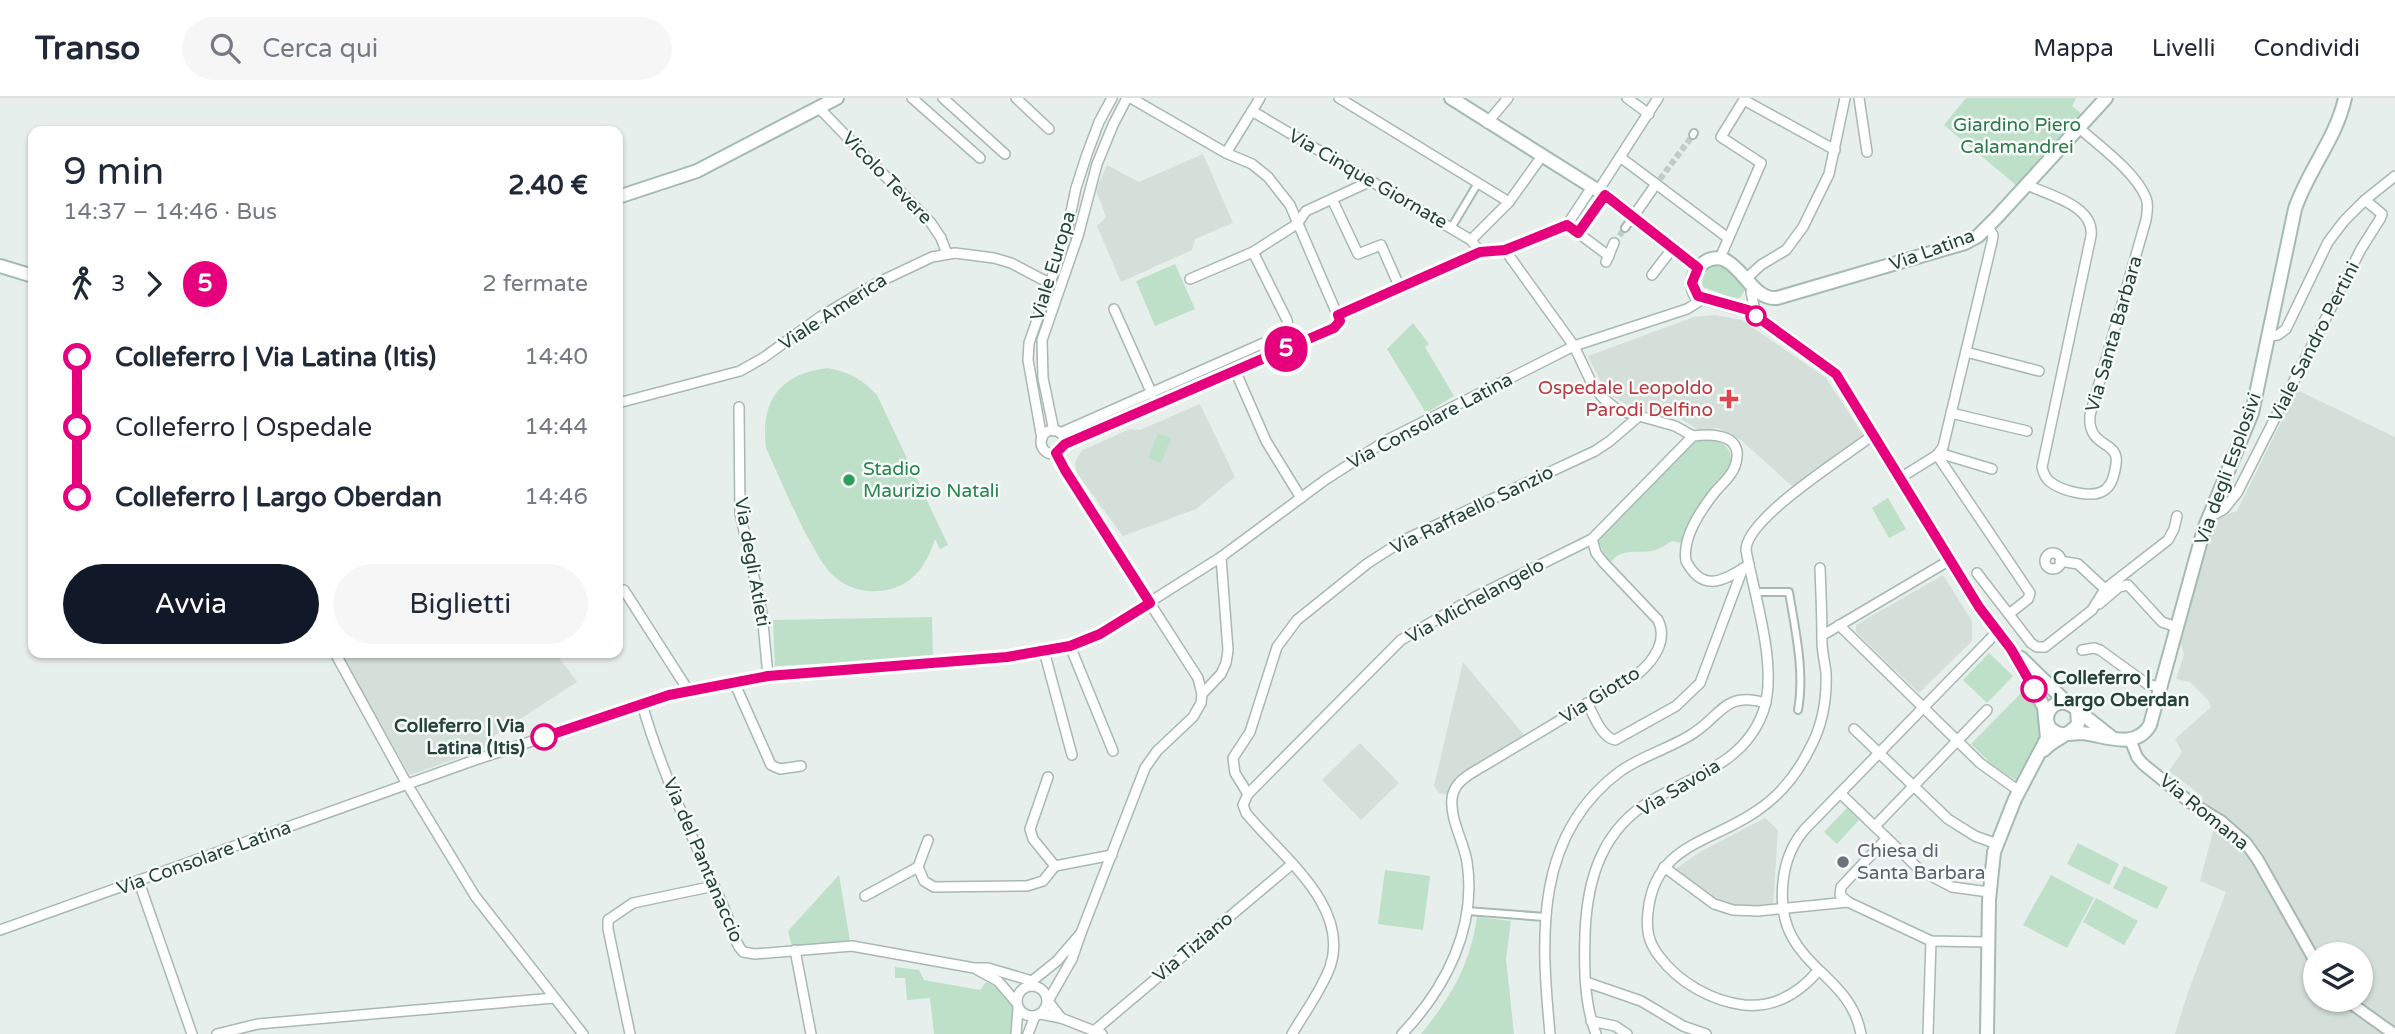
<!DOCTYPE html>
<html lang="it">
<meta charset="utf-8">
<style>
:root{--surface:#fff;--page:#f6f6f7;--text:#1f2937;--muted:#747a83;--line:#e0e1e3;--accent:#111827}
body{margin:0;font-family:"Varela Round",sans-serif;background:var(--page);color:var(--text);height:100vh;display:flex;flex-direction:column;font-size:26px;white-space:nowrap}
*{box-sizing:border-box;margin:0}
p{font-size:23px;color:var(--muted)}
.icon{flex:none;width:38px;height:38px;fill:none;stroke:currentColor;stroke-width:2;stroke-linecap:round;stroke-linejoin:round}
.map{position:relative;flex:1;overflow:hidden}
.details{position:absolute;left:28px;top:28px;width:595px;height:532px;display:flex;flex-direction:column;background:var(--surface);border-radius:14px;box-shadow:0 2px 5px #0004}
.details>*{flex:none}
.badge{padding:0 14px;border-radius:23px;font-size:24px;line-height:46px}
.controls{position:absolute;left:2303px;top:844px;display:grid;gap:14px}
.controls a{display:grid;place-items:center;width:70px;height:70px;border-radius:50%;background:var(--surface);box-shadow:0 2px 5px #0004;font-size:35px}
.map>.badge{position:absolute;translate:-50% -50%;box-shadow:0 0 0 4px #fff}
.legs{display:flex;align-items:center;gap:10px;height:77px;padding:0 35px;font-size:23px}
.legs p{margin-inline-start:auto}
.summary{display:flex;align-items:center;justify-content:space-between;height:119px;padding:0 35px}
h1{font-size:38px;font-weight:600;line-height:52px}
.primary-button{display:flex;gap:14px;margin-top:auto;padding:14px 35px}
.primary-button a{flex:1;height:80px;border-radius:42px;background:var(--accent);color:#fff;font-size:28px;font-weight:600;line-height:80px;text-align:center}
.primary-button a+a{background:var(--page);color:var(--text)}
ul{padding:0 35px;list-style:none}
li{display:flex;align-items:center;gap:24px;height:70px;font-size:26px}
li i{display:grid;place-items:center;width:10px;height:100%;margin:0 9px;background:currentColor}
li i::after{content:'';width:18px;height:18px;margin:-9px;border:5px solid;border-radius:50%;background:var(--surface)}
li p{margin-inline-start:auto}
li:first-child i{background:linear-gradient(#0000 50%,currentColor 0)}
li:last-child i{background:linear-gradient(currentColor 50%,#0000 0)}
header{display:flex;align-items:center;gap:42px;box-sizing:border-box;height:98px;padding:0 35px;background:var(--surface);border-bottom:2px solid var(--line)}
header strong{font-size:33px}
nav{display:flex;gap:38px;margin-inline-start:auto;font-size:24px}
.search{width:490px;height:63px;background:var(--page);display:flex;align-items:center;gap:18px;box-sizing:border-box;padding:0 24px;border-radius:38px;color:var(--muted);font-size:26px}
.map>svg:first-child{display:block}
</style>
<header>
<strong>Transo</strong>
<div class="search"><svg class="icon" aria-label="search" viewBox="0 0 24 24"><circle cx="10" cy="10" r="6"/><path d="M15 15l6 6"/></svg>Cerca qui</div>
<nav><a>Mappa</a><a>Livelli</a><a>Condividi</a></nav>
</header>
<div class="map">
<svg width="2395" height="936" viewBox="0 0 2395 936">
<rect width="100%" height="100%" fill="#e6efeb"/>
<g fill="#d4dfda" fill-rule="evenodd">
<path d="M1203 56 1233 125 1195 141 1192 152 1121 184 1097 128 1106 119 1096 92 1107 67 1139 84Z"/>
<path d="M1715 217 1742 222 1826 280 1864 338 1793 389 1741 342 1718 330 1699 332 1679 320 1630 309 1606 294 1588 258 1694 219Z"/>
<path d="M2297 292 2395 339V936H2175L2188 894 2226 794 2200 783 2215 726 2220 718 2198 706 2203 699 2169 673 2182 654 2175 641 2211 609 2208 602 2190 584 2176 581 2184 557 2181 545 2213 421 2237 413ZM2315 856H2361V901H2315Z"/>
<path d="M1200 306 1235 379 1196 411 1123 438 1077 375 1075 366 1078 358 1083 352 1130 331 1140 332Z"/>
<path d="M1943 477 1972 523V543L1919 595 1856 534V527Z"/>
<path d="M340 555H556L577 584 494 638 489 649 410 677Z"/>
<path d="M1463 564 1525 638 1462 676 1453 685 1449 697 1439 695 1434 688Z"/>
<path d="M1360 645 1399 685 1361 722 1322 682Z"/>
<path d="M1765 720 1778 732 1773 811H1749L1715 804 1676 771 1698 755Z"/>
</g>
<g fill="#bfe0c8">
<path d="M1966 0H2076L2072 8 2084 18 2022 92 1944 27Z"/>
<path d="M1175 166 1195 211 1155 228 1136 183Z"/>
<path d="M1715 168C1728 169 1743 179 1745 192L1740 200 1735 201 1703 189C1700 179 1707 172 1715 168Z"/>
<path d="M1413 225 1429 246 1425 249 1454 298 1426 315 1387 251Z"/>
<path d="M827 270C849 274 862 281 877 297L948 447 940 451 935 441C928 464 915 485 891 491 871 496 851 493 835 479 814 463 779 378 766 350 760 303 780 276 827 270Z"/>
<path d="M1158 335 1171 340 1161 365 1148 360Z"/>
<path d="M1711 340C1727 345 1733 354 1731 370L1685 446 1672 443C1667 446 1661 450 1656 452 1639 457 1623 448 1611 464L1606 460 1598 443 1695 344Z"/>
<path d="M1888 400 1906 431 1889 440 1872 410Z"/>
<path d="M932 519 933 560 775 568 773 522Z"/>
<path d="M1989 555 2013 578 1987 605 1963 582Z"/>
<path d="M2024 592C2058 625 2036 650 2018 684L1990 665 1971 646Z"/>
<path d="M1847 710 1859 722 1837 746 1824 734Z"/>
<path d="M2078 745 2119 766 2109 787 2067 766Z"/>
<path d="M2124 768 2168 789 2157 811 2113 790Z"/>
<path d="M1385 772 1430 778 1423 832 1378 826Z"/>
<path d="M839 777 850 843 792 849 788 833Z"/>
<path d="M2051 777 2094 800 2067 850 2023 827Z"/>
<path d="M2096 800 2138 823 2124 847 2083 824Z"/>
<path d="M1477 819 1511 823 1506 861 1514 936H1421C1452 898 1470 867 1477 819Z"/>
<path d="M895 869 919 872 924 882 980 892 986 884C1009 894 1017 911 1016 936H934L930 900 907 902 905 880H895Z"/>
</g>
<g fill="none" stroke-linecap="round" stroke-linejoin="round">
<g stroke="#bfccc8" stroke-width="6" stroke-dasharray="6 3" stroke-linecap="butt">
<path d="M1660 81 1693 37"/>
<path d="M1614 145 1625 130"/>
</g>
<defs>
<g id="pedestrian">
<path d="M1693 37 1694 35"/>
<path d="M1451 130 1478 85"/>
<path d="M1625 130 1633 119"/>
<path d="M1754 494H1789C1795 531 1805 574 1798 612"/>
<path d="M1467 813 1545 819"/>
</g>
<g id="minor">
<path d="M912 0 980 60"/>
<path d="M943 0 1005 56"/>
<path d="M1016 0 1049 31"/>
<path d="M1339 0 1509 104"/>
<path d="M1627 0 1649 16"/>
<path d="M1859 0 1867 54"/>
<path d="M1744 2 1835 52"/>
<path d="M819 10 931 125 941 140 947 156"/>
<path d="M1252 13 1471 142 1480 154"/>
<path d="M1487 25 1508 0"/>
<path d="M1226 55 1260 0"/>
<path d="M1620 59 1728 140"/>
<path d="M2027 87C2049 97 2095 108 2091 138L2042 369C2043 374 2045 379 2049 383 2061 393 2094 402 2106 391 2112 386 2115 374 2116 366 2120 342 2087 351 2090 317L2146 122C2147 114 2149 107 2146 100 2136 74 2098 47 2078 29"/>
<path d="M1592 89 1567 127 1578 135 1605 97"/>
<path d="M1598 93 1658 0"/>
<path d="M1332 101 1358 156 1381 147 1400 190"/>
<path d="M2365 102 2395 78"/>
<path d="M1633 119 1656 86"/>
<path d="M1578 135 1609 158"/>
<path d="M1471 142 1509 104 1542 58"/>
<path d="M1505 152 1574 248 1593 288 1604 301 1618 312 1675 328 1693 338"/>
<path d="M1720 160 1761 65 1721 39 1745 0"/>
<path d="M1606 164 1614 145"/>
<path d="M1652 177 1672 151"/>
<path d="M1747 180 1761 167 1786 152 1803 129 1829 76 1845 0"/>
<path d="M1190 181 1253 154 1297 126 1306 113 1371 83"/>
<path d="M1751 194 1756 217"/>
<path d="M1114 211 1152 296"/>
<path d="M1338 217 1480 154 1505 152 1567 127"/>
<path d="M1966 254 2039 273"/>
<path d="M1234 270 1266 343 1301 400"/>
<path d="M618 305 740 273 763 260 820 219 877 185 932 159 955 155 994 160 1011 165 1049 185"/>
<path d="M739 309 740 415 762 515 768 578"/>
<path d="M1951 315 2027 333"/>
<circle cx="1053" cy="344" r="12"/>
<path d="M1054 333 1043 280 1042 242 1078 138 1097 66 1113 27 1127 0"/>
<path d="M1060 335 1284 236 1288 229 1287 222 1253 154"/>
<path d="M1042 341 1028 262 1029 245 1065 142 1076 90 1087 56 1099 24 1112 0"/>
<path d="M1065 346 1333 230 1340 223 1290 107 1268 79 1252 66 1226 55 1131 0"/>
<path d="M1056 355 1072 384 1198 580 1202 596"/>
<path d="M1939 355 1992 371"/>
<path d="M1937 357 2030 495 2028 501 2009 516"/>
<path d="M1900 380 1937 357 1943 349 1992 144 1993 137 1988 129"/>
<path d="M2208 420 2224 411 2237 395 2361 151 2380 121 2382 116 2365 102 2344 123 2328 144 2286 231 2278 237 2268 238"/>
<circle cx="2053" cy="463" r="8"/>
<path d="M2060 463 2078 466 2105 491"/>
<path d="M1977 475 2031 545 2037 549H2045L2092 512 2105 491 2168 442 2174 431 2177 418"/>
<path d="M624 492 688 592"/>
<path d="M2099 506 2119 489 2128 487 2162 524 2177 529"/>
<path d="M1839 527 1980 665 2019 693"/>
<path d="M1823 537 1950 462"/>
<path d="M1070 548 1113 653"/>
<path d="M2082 552 2094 550 2100 552 2147 586 2155 588 2162 587"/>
<path d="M1044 553 1072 657"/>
<path d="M335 555 407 686 475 798 583 936"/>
<path d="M734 584 771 667 780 671 801 668"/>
<path d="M1587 605C1594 617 1601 639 1615 642L1676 608 1700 585 1743 470"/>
<path d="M642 606C662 676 694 743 724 810 731 824 732 842 743 854L755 856 852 848 974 870H988L1032 883"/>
<path d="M1854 631 1948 721 1975 738 1997 746"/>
<path d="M1048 679 1030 731 1033 741 1055 768 1112 757"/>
<path d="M1840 695 1920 772 1952 789 1989 794"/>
<path d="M1248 696 1235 675 1233 660 1250 634 1277 549 1297 522 1368 465 1404 442 1595 353 1610 343 1639 318"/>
<path d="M1875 728 1987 612"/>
<path d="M928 742 918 769 924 783 934 789 1027 788 1043 783 1055 768"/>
<path d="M1664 769 1714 806 1733 812 1758 813 1848 804 1931 843 1987 844"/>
<path d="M139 784 192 936"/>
<path d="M865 798 918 769"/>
<path d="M1848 804 1840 797 1841 789 1887 740"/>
<path d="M0 832 472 663 674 596 778 576 1008 559 1079 545 1107 531 1221 459 1325 382 1387 342 1574 248 1687 211 1703 201"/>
<path d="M795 852 811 936"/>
<path d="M976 871 998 883 1016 904"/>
<path d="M1818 873C1799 895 1775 910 1744 907 1712 903 1679 885 1659 858 1648 844 1646 831 1648 814 1655 745 1712 745 1758 712 1780 697 1797 676 1809 652 1822 629 1827 602 1826 575 1825 565 1822 554 1822 544 1822 519 1821 494 1820 470"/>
<path d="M1032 883 1057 863 1081 835"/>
<path d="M1586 884 1641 903 1683 928 1706 936"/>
<circle cx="1032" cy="903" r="15"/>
<path d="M1041 916 1061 920 1048 903 1072 861 1081 835 1145 670 1157 653 1193 619 1201 605 1202 596 1221 576 1226 565 1228 552 1221 459"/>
<path d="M1061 920 1102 936"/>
<path d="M1591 923 1615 928 1627 936"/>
<path d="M1094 933 1292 766"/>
<path d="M217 936 258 926 554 900"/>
<path d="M630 936 608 831V822L633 805 714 788"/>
<path d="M1016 936 1018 910"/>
<path d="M1028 936 1035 918"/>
<path d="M1292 936C1305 914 1321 893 1330 869 1351 808 1280 757 1246 715L1243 707 1248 696 1401 542 1475 499 1592 441 1693 338C1714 335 1746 337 1735 368 1732 378 1722 386 1715 394 1701 412 1682 439 1686 463 1704 497 1725 481 1749 467"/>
<path d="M1402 936C1446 890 1477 829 1467 764 1464 744 1450 722 1452 701 1453 689 1461 682 1470 676L1639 575C1654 562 1668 542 1658 522L1603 464 1596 455 1592 441"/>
<path d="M1550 936C1541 840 1533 736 1622 672 1643 658 1667 651 1689 638 1722 619 1723 592 1766 605"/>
<path d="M1596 936C1584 906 1584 868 1585 836 1587 781 1602 730 1654 701 1696 677 1745 664 1763 614 1779 571 1754 497 1746 452 1746 420 1846 358 1873 337"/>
<path d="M1861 936C1849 870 1774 869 1783 784 1785 764 1792 746 1805 731L1997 534"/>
<path d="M1928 936 1931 843"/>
</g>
<g id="tertiary">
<path d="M2130 641 2137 659 2143 666 2191 705 2221 723 2246 745 2258 762 2315 863"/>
<path d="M2345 901 2394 936"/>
</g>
<g id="secondary">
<path d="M1451 0 1605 97 1698 170"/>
<path d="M618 99 697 73 837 0"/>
<path d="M0 168 33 178"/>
<path d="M2021 560 2066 604"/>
<path d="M2077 612 2110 638"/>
<path d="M2044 652C2053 641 2069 638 2078 626L2077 612C2066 601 2051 602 2047 619 2047 625 2048 630 2054 633 2061 639 2073 635 2082 635 2104 637 2135 653 2150 627L2204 431 2252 315 2295 111C2308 72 2336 41 2345 0"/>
<path d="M1987 936 1989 802 1994 754 2015 701 2047 640 2044 609 2011 551 1979 509 1836 276 1748 212 1697 198C1684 180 1705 153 1725 162 1745 172 1754 202 1777 200L1965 145 1978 138 1996 120 2106 0"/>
</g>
</defs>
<use href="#pedestrian" stroke="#a8b8b2" stroke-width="10"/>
<use href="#minor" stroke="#a8b8b2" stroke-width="12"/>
<use href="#tertiary" stroke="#a8b8b2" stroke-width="14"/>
<use href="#secondary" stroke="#a4bbb3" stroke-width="16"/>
<use href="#pedestrian" stroke="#fff" stroke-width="6"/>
<use href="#minor" stroke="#fff" stroke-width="9"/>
<use href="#tertiary" stroke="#fff" stroke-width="10"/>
<use href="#secondary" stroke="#fff" stroke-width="12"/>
</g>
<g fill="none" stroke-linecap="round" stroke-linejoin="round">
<defs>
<path id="line-1" d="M544 639 669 597 768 578 1007 559 1070 548 1100 536 1150 505 1065 372 1056 355 1065 346 1334 230 1340 223 1338 217 1480 154 1505 152 1567 127 1578 135 1605 97 1698 170 1692 185 1698 198 1748 212 1836 276 1979 509 2011 551 2034 591"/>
</defs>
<use href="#line-1" stroke="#fff" stroke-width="16"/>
<use href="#line-1" stroke="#e6007e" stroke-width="10"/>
</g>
<g fill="#fff" stroke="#e6007e" stroke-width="3.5">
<circle cx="1756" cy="218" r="9"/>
<circle cx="2034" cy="591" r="12"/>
<circle cx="544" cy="639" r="12"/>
</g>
<path fill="#e0444e" stroke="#f7fbf9" stroke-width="2.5" d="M1725.5 290.5h7v7h7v7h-7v7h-7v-7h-7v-7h7z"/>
<circle fill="#2e9e5b" stroke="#f7fbf9" stroke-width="2.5" cx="849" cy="382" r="7"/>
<circle fill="#6b7280" stroke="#f7fbf9" stroke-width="2.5" cx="1843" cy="764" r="7"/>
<g text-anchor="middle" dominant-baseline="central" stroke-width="5" stroke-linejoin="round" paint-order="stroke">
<g font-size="19" fill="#2d7a4b" stroke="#f7fbf9">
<text x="2017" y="27">Giardino Piero<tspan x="2017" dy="22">Calamandrei</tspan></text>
</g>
<g font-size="19" fill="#24423a" stroke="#f7fbf9">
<text transform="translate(887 80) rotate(46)">Vicolo Tevere</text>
<text transform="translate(1368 81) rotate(30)">Via Cinque Giornate</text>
<text transform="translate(1932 152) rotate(-20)">Via Latina</text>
<text transform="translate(1053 168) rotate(-73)">Viale Europa</text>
<text transform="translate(833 214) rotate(-33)">Viale America</text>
<text transform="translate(2114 236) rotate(-74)">Via Santa Barbara</text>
<text transform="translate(2314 244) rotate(-63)">Viale Sandro Pertini</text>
<text transform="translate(1430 323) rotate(-28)">Via Consolare Latina</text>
<text transform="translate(2228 371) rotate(-70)">Via degli Esplosivi</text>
<text transform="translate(1472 412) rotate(-26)">Via Raffaello Sanzio</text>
<text transform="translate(752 464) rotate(80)">Via degli Atleti</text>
<text transform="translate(1475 503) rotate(-29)">Via Michelangelo</text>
<text transform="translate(1600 597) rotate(-32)">Via Giotto</text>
<text transform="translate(1679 690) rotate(-31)">Via Savoia</text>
<text transform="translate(2204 714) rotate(39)">Via Romana</text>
<text transform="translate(204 760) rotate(-20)">Via Consolare Latina</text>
<text transform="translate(703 762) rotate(67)">Via del Pantanaccio</text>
<text transform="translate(1193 849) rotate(-40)">Via Tiziano</text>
</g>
<g font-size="19" fill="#be3a42" stroke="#f7fbf9" text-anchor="end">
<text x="1713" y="290">Ospedale Leopoldo<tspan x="1713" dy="22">Parodi Delfino</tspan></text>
</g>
<g font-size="19" fill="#27864d" stroke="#f7fbf9" text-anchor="start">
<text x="863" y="371">Stadio<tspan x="863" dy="22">Maurizio Natali</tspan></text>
</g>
<g font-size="19" font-weight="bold" fill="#24423a" stroke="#f7fbf9" text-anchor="start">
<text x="2053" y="580">Colleferro |<tspan x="2053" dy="22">Largo Oberdan</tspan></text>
<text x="525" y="628" text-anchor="end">Colleferro | Via<tspan x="525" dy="22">Latina (Itis)</tspan></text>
</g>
<g font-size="19" fill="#5b616d" stroke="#f7fbf9" text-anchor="start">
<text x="1857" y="753">Chiesa di<tspan x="1857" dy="22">Santa Barbara</tspan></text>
</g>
</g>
</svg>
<div class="controls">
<a><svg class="icon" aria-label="layers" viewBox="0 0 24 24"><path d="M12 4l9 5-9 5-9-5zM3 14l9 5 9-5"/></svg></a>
</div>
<b class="badge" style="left:1286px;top:251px;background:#e6007e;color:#fff">5</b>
<section class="details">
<div class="summary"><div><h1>9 min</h1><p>14:37 – 14:46 · Bus</p></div><b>2.40 €</b></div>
<div class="legs"><svg class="icon" aria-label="walk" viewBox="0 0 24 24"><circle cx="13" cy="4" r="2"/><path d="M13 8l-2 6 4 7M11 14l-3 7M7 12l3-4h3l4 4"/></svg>3<svg class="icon" aria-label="forward" viewBox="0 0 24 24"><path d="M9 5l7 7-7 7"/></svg><b class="badge" style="background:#e6007e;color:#fff">5</b><p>2 fermate</p></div>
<ul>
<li><i style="color:#e6007e"></i><b>Colleferro | Via Latina (Itis)</b><p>14:40</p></li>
<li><i style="color:#e6007e"></i><span>Colleferro | Ospedale</span><p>14:44</p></li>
<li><i style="color:#e6007e"></i><b>Colleferro | Largo Oberdan</b><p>14:46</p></li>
</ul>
<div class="primary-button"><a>Avvia</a><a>Biglietti</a></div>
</section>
</div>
